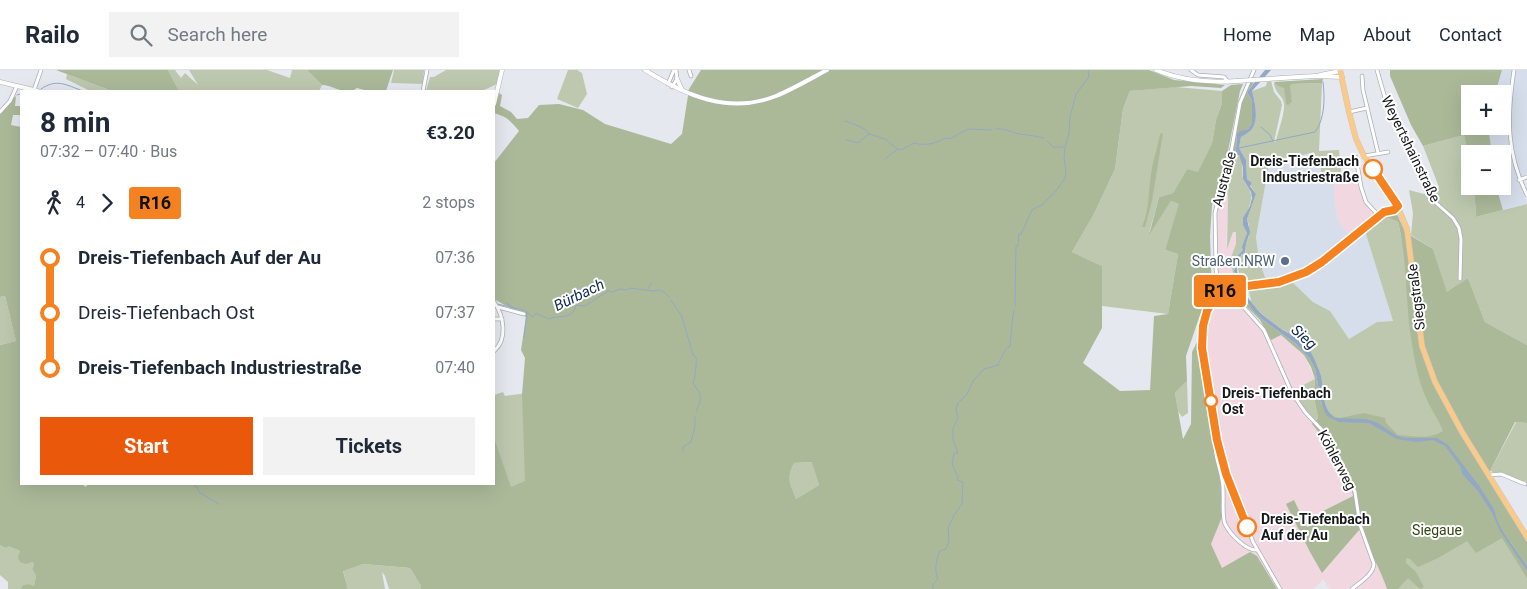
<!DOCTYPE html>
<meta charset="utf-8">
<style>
:root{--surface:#fff;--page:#f2f2f3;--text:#1f2937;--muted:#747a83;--line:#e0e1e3;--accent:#ea580c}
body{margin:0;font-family:Roboto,sans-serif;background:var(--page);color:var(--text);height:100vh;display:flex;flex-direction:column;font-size:19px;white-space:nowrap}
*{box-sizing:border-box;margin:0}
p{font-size:16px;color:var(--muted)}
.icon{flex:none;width:28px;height:28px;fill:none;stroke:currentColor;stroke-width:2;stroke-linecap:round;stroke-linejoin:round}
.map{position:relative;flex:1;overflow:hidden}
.panel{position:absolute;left:20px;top:20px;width:475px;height:395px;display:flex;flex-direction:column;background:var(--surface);border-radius:0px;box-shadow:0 5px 20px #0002}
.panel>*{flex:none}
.badge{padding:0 10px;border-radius:4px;font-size:18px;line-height:32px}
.fabs{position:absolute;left:1461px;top:15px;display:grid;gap:10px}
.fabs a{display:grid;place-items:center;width:50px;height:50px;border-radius:0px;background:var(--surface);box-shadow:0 5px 20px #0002;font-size:25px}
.map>.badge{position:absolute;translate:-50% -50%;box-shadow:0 0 0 2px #fff}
.legs{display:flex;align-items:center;gap:8px;height:55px;padding:0 20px;font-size:16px}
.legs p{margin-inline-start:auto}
.headline{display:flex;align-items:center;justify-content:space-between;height:85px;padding:0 20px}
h1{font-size:28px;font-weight:700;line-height:38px}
.action{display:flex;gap:10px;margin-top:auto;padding:10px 20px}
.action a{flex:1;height:58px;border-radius:0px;background:var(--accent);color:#fff;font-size:20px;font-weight:700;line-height:58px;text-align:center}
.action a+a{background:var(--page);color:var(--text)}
ul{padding:0 20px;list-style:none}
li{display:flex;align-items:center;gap:18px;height:55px;font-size:19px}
li i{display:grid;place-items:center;width:8px;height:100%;margin:0 6px;background:currentColor}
li i::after{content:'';width:12px;height:12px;margin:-6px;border:4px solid;border-radius:50%;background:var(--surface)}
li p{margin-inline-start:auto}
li:first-child i{background:linear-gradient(#0000 50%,currentColor 0)}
li:last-child i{background:linear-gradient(currentColor 50%,#0000 0)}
header{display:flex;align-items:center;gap:30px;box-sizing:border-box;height:70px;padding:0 25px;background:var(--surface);border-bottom:1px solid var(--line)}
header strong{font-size:24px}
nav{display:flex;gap:28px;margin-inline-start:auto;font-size:18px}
.search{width:350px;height:45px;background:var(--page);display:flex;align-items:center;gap:12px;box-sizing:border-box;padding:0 18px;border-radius:0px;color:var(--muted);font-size:19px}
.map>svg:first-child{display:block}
</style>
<header>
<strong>Railo</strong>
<div class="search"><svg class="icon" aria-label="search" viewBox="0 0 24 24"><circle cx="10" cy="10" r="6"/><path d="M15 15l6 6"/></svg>Search here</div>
<nav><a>Home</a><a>Map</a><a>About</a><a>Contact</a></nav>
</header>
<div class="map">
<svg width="1527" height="519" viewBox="0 0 1527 519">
<rect width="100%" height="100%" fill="#e5e9ef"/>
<g fill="#d6deeb">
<path d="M1502 0H1527V104L1520 107 1527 134 1503 140 1496 116H1502V84H1492L1488 56H1502V24H1495Z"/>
<path d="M1314 82 1321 97V104L1334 112V127L1338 151 1350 166 1305 199 1286 206 1266 210 1259 190 1256 167 1269 94Z"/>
<path d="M1365 161 1393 251 1377 252 1349 269 1330 241 1313 232 1291 211 1322 196Z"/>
</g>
<g fill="#f0d7e0">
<path d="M1357 111 1365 133 1376 144 1350 166 1338 151 1334 127V112Z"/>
<path d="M1225 124 1228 125 1226 175 1231 170 1233 162 1236 161V174L1230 190 1236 215 1225 216 1219 214 1217 199 1216 148 1220 126Z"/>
<path d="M1225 222 1249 245 1261 259 1267 271 1281 265 1304 285 1315 309 1291 321 1349 407 1353 426 1319 443 1315 454 1307 457 1310 482 1323 502 1360 459 1373 487 1378 494 1387 519H1330L1323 509 1314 519H1277L1257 486 1250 482 1222 499 1211 474 1222 447 1220 393 1221 380 1203 286V269L1206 250 1212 234Z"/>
</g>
<g fill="#bdc8af">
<path d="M168 0H175L181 8 185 3 198 15 189 0H267L290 8 292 0H307L322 15 319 21H179Z"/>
<path d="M394 0H424L423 14 391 13Z"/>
<path d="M446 0H500L497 14 482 21H426L430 7H434Z"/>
<path d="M568 0H577L582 3 587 24 578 38 557 29Z"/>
<path d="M67 4 112 21H90L66 9Z"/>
<path d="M1271 11 1274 22 1281 31 1282 35 1274 72 1276 71C1278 61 1285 44 1284 34 1283 25 1274 23 1274 12L1276 15 1282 16 1285 20 1286 34 1292 32 1289 16 1292 14 1322 13 1319 81 1339 80 1342 112H1334L1321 104V97L1315 96 1314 82 1269 94 1256 167 1259 190 1266 210 1242 213C1238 201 1235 194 1243 183H1246V174L1249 166V155L1247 149 1256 124 1250 115 1252 113 1247 109 1246 90 1239 78 1241 67C1258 56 1257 38 1252 21L1266 16 1267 12Z"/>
<path d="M1176 17 1222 21V33L1216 50 1212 73 1198 103 1187 99 1173 123 1159 127 1149 163 1171 131 1180 134 1165 180 1178 184 1168 244 1102 236V196L1072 182 1094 144 1115 99 1123 39 1130 21Z"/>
<path d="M1464 65 1470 97V116H1474L1476 147 1527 134V275L1485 252 1468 208 1447 223 1433 179 1411 165 1413 143 1409 120 1424 124 1439 117 1423 76Z"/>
<path d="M1238 85C1246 93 1240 103 1244 111 1247 117 1252 120 1251 129 1250 141 1239 149 1247 163L1243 180 1238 185 1234 195V201L1237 215H1236L1230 190 1236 174V162H1233L1227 179 1228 125 1225 124 1224 118 1228 105 1232 104Z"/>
<path d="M1384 146 1398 152 1405 185 1409 242 1527 495V519H1389L1326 346 1318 297 1304 273 1271 252 1249 232 1251 230 1248 218 1291 211 1313 232 1330 241 1349 269 1377 252 1393 251 1365 161Z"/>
<path d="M5 226 16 271 0 275V227Z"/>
<path d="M1315 309 1314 327 1318 348 1315 350 1302 336 1293 320Z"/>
<path d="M1187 311 1188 343 1182 347 1178 341 1175 323Z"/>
<path d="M503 322 505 326 536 322 547 457 494 405V325Z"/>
<path d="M1516 352 1527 353V412L1490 401Z"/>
<path d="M813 392 819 415 796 429C790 413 786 409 794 393Z"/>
<path d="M0 475 5 478 8 475 20 481 32 492 34 494 32 499 36 506 34 517 22 516 21 519H8V512L0 505Z"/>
<path d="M363 494 410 498 421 516V519H389L385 506 382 502 385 519H348L343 500Z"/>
</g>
<g fill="#acb999" fill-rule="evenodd">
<path d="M56 0H168L179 21H112Z"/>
<path d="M307 0H393L386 21H368L357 18C345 27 334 15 322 15Z"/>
<path d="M701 0H1149L1174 10 1225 15 1221 18 1191 16 1130 21 1123 39 1115 99 1094 144 1072 182 1102 196V258L1083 293 1120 321 1150 320 1154 246 1168 244 1178 184 1165 180 1179 134 1171 131 1149 165 1159 127 1173 123 1187 99 1198 102 1212 73 1216 50 1222 33V21L1231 15 1243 14 1240 21 1226 91 1212 136 1210 166 1212 225 1200 245 1186 286 1187 311 1175 323 1183 369 1191 354 1192 282 1198 270 1214 366 1220 393 1222 447 1211 474 1222 498 1250 482 1257 486 1277 519H421V516L410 498 363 494 343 501 348 519H21L22 516 28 514 34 516 36 506 32 499 34 494 32 492 26 494 20 492 18 488 20 481 9 476 5 478 0 475V275L16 271 5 226 0 227V41L16 26 15 36H21V45H13L11 55 21 57V414H83L85 417 89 414H494V368L511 417 525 411 522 324 525 288 521 280 526 247 494 229V93L519 61C510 50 507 47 494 43V36L499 23 502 25 500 36 511 42 517 49 528 48 539 35 559 34 583 40 605 54 671 74 682 64 689 19ZM812 392 819 415 796 429C790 413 786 409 794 393Z"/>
<path d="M1390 0H1502L1495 24H1470V56H1488L1492 84H1470V97L1464 65 1423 76 1411 55 1390 6Z"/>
<path d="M1323 9 1322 13 1292 14 1290 16 1292 32 1288 35 1286 34 1284 18 1276 15 1274 12Z"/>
<path d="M1248 13H1254L1247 22 1252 31V53L1248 59 1237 64 1236 79 1230 104 1228 105 1242 31Z"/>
<path d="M1163 63 1152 131 1145 157H1142C1150 139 1148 118 1152 98 1154 87 1158 76 1160 64Z"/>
<path d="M1474 116H1496L1503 140 1476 147Z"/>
<path d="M1397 144 1405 162 1433 179 1447 222 1468 208 1485 252 1527 275V353L1515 352 1490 401 1485 403 1527 472V496L1510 471 1509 474 1527 501V508L1502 468 1476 483 1467 471 1438 488 1418 497 1410 489 1406 488V493L1416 502 1424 517 1420 519 1408 508 1398 519H1387C1380 498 1369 480 1360 459L1322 503 1310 482 1286 434 1294 430 1307 457 1315 454 1319 443 1353 426 1349 407 1324 369 1312 354 1318 348 1314 327 1315 309 1311 297 1304 285 1281 265 1271 270 1260 250 1238 228 1236 225 1237 222 1239 220 1253 241 1264 251 1296 274 1310 289 1315 299 1322 336 1326 340 1335 347 1340 348 1364 343 1385 348 1386 353 1398 365C1414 366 1429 370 1443 361 1439 350 1432 341 1427 330 1419 313 1415 293 1412 274 1405 234 1408 192 1398 152L1384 146Z"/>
</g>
<path fill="#93a8c4" d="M1265 0H1271L1252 21C1255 31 1259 52 1251 60 1248 63 1244 65 1241 67L1239 78 1246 90 1247 109 1252 113 1250 116 1256 124 1247 149 1250 162 1246 174 1245 185 1242 184C1236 192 1236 200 1239 209 1248 234 1262 246 1283 260 1291 265 1300 268 1306 275 1312 283 1318 296 1321 306 1324 321 1321 338 1335 348L1366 349 1378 353 1397 366 1406 368H1437L1448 375 1480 417 1494 439 1497 450 1503 462 1527 496V501L1500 461 1492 443 1478 421 1463 405 1460 396 1445 376 1433 370 1416 372 1397 369 1369 353 1339 352 1327 346 1322 336 1315 299 1310 289 1296 274 1264 251 1253 241 1239 220 1234 201 1238 185 1243 180 1242 177 1247 163 1243 155V148L1250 136 1252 128 1251 122 1243 109V97L1239 85 1237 86 1232 104H1230L1236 79 1237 64 1240 61 1248 59 1252 53V31L1247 22Z"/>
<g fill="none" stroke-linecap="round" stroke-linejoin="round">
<g stroke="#93a8c4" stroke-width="1">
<path d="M41 19C57 8 66 15 83 21"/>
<path d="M17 25 20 24"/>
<path d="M845 51C853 54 865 57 869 64L885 69 897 79"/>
<path d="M1261 57 1270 65 1273 71"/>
<path d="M996 59C1004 58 1011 62 1019 64 1028 65 1035 66 1044 68"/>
<path d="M846 70 858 73 869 64"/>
<path d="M1047 71 1053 77H1065"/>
<path d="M1239 78 1315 62C1325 49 1325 28 1323 12"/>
<path d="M885 89 898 79 901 80 914 73C924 76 936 74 945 68L950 69 968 59 992 60"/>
<path d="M648 219 651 213"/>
<path d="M671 230 682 247 693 285 696 287C697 292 695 309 693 313L700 324V332L696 342"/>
<path d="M506 233 515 238"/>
<path d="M497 234 524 240 533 247 536 243 549 249C557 245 567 249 573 242 575 240 575 237 576 235L585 236 608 221 612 222 620 219 627 220 630 218 653 221 659 220 663 221 669 227"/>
<path d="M1015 236 1016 176H1018L1019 164H1021L1032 140 1043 134 1056 121 1065 108 1066 102 1064 88 1065 77 1069 63 1070 47 1076 24 1089 7 1088 0"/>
<path d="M524 268 527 242"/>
<path d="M683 381V377L691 372 695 356V347"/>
<path d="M192 414 196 416 200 423 219 434"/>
<path d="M933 519V514L938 509C934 500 936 490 940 481L946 479 949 471 948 458 954 445 962 434 963 412 957 410 958 407 952 394 954 383H958L953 370V358L958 348 956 340 958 333 967 324 973 311 984 299 999 295 998 293C1003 288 1003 279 1010 276 1011 265 1012 252 1014 240"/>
</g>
<defs>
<g id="minor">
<path d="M689 0 691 6"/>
<path d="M1191 0 1198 5 1224 7 1228 12"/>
<path d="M1377 0 1387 35 1424 107 1435 132 1453 148 1459 158 1461 169 1460 209"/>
<path d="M1514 0C1507 46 1506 83 1527 125"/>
<path d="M1362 6 1363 20 1378 83"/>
<path d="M668 14 674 0"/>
<path d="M672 17 677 9 676 0"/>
<path d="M34 20 41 0"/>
<path d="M423 21 427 0"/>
<path d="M0 42 10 31 17 16"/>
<path d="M1349 42 1367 38"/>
<path d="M1364 86 1388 82"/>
<path d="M1356 87 1361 117 1366 132 1379 146"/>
<path d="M1519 110 1527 107"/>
<path d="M1228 218 1232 224 1264 260 1292 323 1305 342 1323 361 1339 389 1355 422 1360 455 1374 494C1373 505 1360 512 1352 519"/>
<path d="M1221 221 1216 200 1215 143 1219 126 1228 99 1240 33 1254 0"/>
<path d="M494 232C504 246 508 269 494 281"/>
<path d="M498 237 524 244"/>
<path d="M494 249H502"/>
<path d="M1217 370 1215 371C1214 385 1220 397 1222 410 1225 422 1221 445 1225 454 1230 464 1246 481 1257 480"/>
<path d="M1489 405 1501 404 1525 414"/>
<path d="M1280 519 1253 472 1221 388 1202 277C1201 261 1205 231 1220 221 1231 213 1274 215 1292 209 1324 197 1357 163 1384 142L1390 138 1397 137"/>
</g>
<g id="tertiary">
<path d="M645 0C685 25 728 45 776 26 793 19 810 9 827 0"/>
<path d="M1156 0C1182 11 1209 13 1237 11"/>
<path d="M1320 5 1340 1"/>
<path d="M1282 8 1315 6 1342 7"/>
<path d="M677 9 682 20"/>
<path d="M0 12 38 21"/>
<path d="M494 34 502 0"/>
</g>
<path id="primary" d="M1340 0 1349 42 1356 69 1364 86 1394 128 1407 159 1422 276 1435 312 1462 362 1527 467"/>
</defs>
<use href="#minor" stroke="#abafb5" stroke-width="4.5"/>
<use href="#tertiary" stroke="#abafb5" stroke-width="5"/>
<use href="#primary" stroke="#c7c8c8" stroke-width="6"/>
<use href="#minor" stroke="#fff" stroke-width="3"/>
<use href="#tertiary" stroke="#fff" stroke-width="4"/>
<use href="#primary" stroke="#fbc988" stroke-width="5"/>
<defs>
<path id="tertiary-bridge" d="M1237 11 1282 8"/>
</defs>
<use href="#tertiary-bridge" stroke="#abafb5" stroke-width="5" stroke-linecap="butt"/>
<use href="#tertiary-bridge" stroke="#fff" stroke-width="4"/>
</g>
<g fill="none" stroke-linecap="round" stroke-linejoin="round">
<defs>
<path id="line-1" d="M1247 457 1226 404 1217 370 1202 278 1203 256 1207 241 1215 227 1224 219 1279 212 1306 202 1322 192 1384 142 1394 140 1398 136 1373 99"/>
</defs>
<use href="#line-1" stroke="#fff" stroke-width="11"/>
<use href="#line-1" stroke="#f58220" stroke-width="8"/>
</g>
<g fill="#fff" stroke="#f58220" stroke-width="2.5">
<circle cx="1373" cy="99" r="9"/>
<circle cx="1211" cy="331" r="6"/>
<circle cx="1247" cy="457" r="9"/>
</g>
<circle fill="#5c6f8a" stroke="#fff" stroke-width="2" cx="1285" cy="191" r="5"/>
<g text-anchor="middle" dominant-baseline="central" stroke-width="4" stroke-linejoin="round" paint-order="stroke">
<g font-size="14" fill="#16181a" stroke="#fff">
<text transform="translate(1411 79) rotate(64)">Weyertshainstraße</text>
<text transform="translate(1224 109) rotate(-75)">Austraße</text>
<text transform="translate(1416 227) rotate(-97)">Siegstraße</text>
<text transform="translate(1337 390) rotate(62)">Köhlerweg</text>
</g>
<g font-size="14" font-weight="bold" fill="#16181a" stroke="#fff" text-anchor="start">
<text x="1359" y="91" text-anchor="end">Dreis-Tiefenbach<tspan x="1359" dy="16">Industriestraße</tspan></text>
<text x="1222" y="323">Dreis-Tiefenbach<tspan x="1222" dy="16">Ost</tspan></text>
<text x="1261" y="449">Dreis-Tiefenbach<tspan x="1261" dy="16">Auf der Au</tspan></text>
</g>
<g font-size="14" fill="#4e5e75" stroke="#fff" text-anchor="end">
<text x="1275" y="191">Straßen.NRW</text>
</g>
<g font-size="14" fill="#354614" stroke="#fff">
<text x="1437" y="460">Siegaue</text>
</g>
<g font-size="15" font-style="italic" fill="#0d2b50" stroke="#fff">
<text transform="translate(579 225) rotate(-26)">Bürbach</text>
<text transform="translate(1304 267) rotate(42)">Sieg</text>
</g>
</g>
</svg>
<div class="fabs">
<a>+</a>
<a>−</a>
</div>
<b class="badge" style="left:1220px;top:221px;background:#f58220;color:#111">R16</b>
<section class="panel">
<div class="headline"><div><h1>8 min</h1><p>07:32 – 07:40 · Bus</p></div><b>€3.20</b></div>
<div class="legs"><svg class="icon" aria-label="walk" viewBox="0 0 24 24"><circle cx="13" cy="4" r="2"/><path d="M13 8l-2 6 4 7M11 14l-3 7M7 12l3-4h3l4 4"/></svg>4<svg class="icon" aria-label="forward" viewBox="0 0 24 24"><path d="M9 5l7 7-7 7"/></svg><b class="badge" style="background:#f58220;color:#111">R16</b><p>2 stops</p></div>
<ul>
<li><i style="color:#f58220"></i><b>Dreis-Tiefenbach Auf der Au</b><p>07:36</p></li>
<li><i style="color:#f58220"></i><span>Dreis-Tiefenbach Ost</span><p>07:37</p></li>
<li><i style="color:#f58220"></i><b>Dreis-Tiefenbach Industriestraße</b><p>07:40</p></li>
</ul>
<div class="action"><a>Start</a><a>Tickets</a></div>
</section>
</div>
